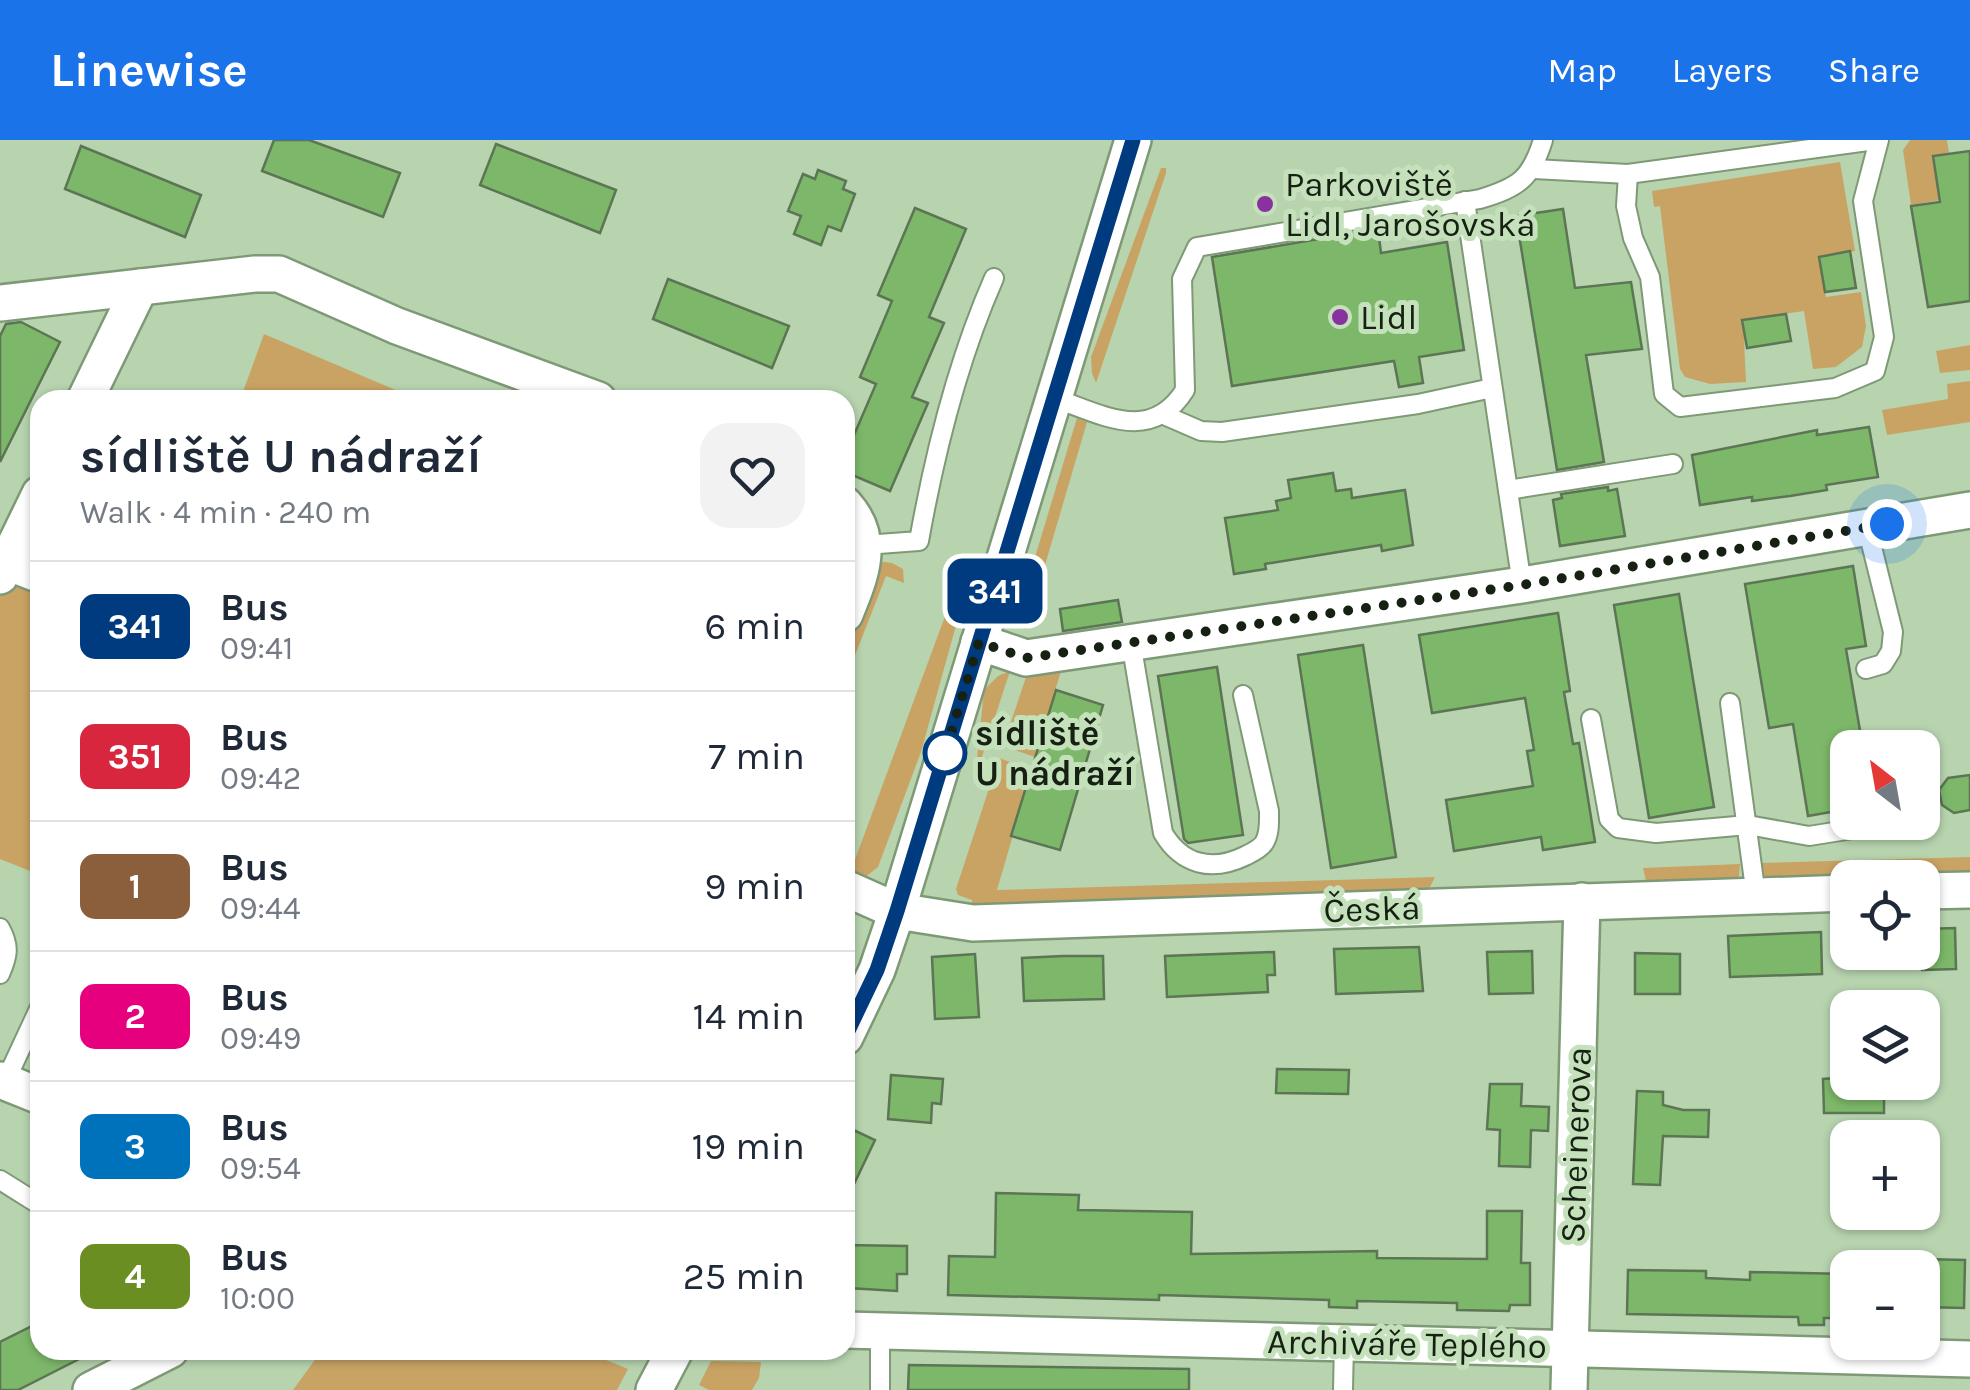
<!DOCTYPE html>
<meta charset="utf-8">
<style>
:root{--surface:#fff;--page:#f2f2f3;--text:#1f2937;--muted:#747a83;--line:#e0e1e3;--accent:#1a73e8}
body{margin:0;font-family:Karla,sans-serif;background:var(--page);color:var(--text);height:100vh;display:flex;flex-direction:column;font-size:38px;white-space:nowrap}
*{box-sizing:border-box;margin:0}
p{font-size:32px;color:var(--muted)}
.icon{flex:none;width:55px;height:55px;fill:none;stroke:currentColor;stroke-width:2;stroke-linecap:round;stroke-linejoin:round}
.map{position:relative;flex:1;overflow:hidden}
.side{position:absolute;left:30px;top:250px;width:825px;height:970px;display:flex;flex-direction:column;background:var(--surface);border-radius:30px;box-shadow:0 2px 8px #0004}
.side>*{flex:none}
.badge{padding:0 20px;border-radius:15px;font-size:35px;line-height:65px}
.needle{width:65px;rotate:329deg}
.controls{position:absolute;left:1830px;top:590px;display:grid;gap:20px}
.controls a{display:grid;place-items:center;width:110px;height:110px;border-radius:20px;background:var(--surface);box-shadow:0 2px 8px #0004;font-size:50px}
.you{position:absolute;width:50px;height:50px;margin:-25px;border:8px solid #fff;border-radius:50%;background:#1a73e8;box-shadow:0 0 0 15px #1a73e833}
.map>.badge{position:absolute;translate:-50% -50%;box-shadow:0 0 0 5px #fff}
.round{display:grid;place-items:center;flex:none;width:105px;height:105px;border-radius:30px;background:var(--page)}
.overview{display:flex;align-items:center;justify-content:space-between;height:170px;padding:0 50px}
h1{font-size:48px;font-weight:700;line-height:75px}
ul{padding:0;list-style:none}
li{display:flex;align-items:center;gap:30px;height:130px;padding:0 50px;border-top:2px solid var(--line)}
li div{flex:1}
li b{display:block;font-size:38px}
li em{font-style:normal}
li .badge{min-width:110px;font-weight:700;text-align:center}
header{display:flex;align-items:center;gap:60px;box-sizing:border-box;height:140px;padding:0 50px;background:var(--accent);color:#fff}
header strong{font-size:48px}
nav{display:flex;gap:55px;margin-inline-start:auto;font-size:35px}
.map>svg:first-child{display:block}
</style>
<header>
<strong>Linewise</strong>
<nav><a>Map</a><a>Layers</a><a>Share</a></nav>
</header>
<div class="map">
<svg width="1970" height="1250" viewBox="0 0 1970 1250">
<rect width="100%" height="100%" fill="#b7d4af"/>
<g fill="#c9a364">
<path d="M1910 0H1947L1949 13 1933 16 1940 60 1911 65 1903 10Z"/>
<path d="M1840 22 1855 111 1819 118 1826 157 1861 152 1866 186 1862 207 1836 227 1813 229 1804 171 1743 180 1746 242 1710 244 1685 237 1680 229 1660 66 1654 67 1652 51Z"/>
<path d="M1161 28H1166V33L1096 243 1092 233 1091 217Z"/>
<path d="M264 194 419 260H240Z"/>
<path d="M1970 205V230L1940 233 1936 211Z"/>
<path d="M1970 241V282L1887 295 1882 270 1948 259 1947 244Z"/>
<path d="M1077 278 1087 282 1026 490 1019 480V470Z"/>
<path d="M876 421 892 423 903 429 904 443 886 436 845 541V489Z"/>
<path d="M40 439V735L0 719V450L5 444Z"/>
<path d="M954 452 962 456 963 460 921 612 878 727 864 738 845 736V723L853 725Z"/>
<path d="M1010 531 978 629H976L984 550 998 536Z"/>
<path d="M1028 531H1061L1035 617 1003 606Z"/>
<path d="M999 618 1032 630 997 750 1435 737 1427 753 972 768V760L958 755 956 749Z"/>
<path d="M1970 717V735L1767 739 1759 729 1758 723Z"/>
<path d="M1740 724 1739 736 1732 743 1647 746 1643 728Z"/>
<path d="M322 1210H582L628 1229 617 1250H293Z"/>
<path d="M711 1221 761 1222 759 1238 752 1250H709L699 1245Z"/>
</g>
<g fill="#7db86a" stroke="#5c7554" stroke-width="2.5">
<path d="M274 0H309L400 33 383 77 262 31Z"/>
<path d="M496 4 616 50 600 93 480 45Z"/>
<path d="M81 6 201 55 185 97 65 49Z"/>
<path d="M1970 11V161L1928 167 1911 66 1940 62 1933 16Z"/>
<path d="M818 30 846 41 843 49 855 54 841 91 828 86 821 105 794 94 801 76 788 71 803 34 815 39Z"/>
<path d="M915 68 966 89 929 177 944 183 912 257 928 263 890 351 845 332V316L876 244 860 237 892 161 878 155Z"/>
<path d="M1563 69 1575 148 1631 142 1642 209 1586 215 1604 322 1557 330 1516 76Z"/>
<path d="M1378 89 1381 113 1447 102 1464 210 1419 217 1423 243 1399 247 1394 221 1232 246 1212 117Z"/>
<path d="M1850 111 1856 148 1825 152 1819 117Z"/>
<path d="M668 139 789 186 772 228 653 179Z"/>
<path d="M1786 174 1791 201 1747 208 1742 180Z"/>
<path d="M21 182 60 202 0 322V196L6 184Z"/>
<path d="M1869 287 1878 337 1826 345 1827 350 1790 356 1752 361V357L1700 365 1692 315 1817 290V295Z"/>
<path d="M1333 333 1336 351 1351 349 1352 358 1405 350 1413 405 1382 411 1381 405 1265 424 1266 429 1234 434 1225 378 1278 370 1276 361 1291 358 1288 340Z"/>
<path d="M1608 347V351L1617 349 1625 396 1560 406 1553 360 1562 358 1561 354Z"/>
<path d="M1853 426 1866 506 1846 509 1863 608H1848V669L1808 676 1793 584 1769 588 1745 444Z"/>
<path d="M1679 454 1714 667 1649 678 1614 465Z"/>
<path d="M1118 460 1122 482 1063 491 1060 469Z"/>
<path d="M1558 473 1570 551 1564 552 1573 604 1579 603 1595 702 1543 710 1541 697 1454 711 1446 660 1533 646 1527 611 1534 610 1525 558 1432 573 1419 495Z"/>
<path d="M1363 505 1396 717 1331 728 1298 515Z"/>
<path d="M1217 527 1243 695 1188 703 1184 699 1158 536Z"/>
<path d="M1056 550 1103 565 1060 710 1011 696Z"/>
<path d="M1970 635V670L1954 673 1942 665 1939 650 1948 638Z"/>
<path d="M1955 788 1956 829 1922 830V789Z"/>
<path d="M1821 792 1822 834 1730 837 1728 796Z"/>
<path d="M1419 807 1423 851 1336 854 1334 809Z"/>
<path d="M1532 811 1533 853 1489 854 1487 812Z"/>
<path d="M1274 812 1275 835H1267L1268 852 1167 857 1165 816Z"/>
<path d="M1635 813 1680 814V854H1635Z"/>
<path d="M975 814 979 877 935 879 932 817Z"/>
<path d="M1063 816H1103L1104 859 1024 861 1022 818Z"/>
<path d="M1277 929 1349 930 1348 954 1276 953Z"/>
<path d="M891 935 943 939 941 964 932 963 931 983 888 979Z"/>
<path d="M1848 937V942H1884V973H1824L1823 939Z"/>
<path d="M1490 944H1522L1521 966 1549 967 1548 991 1531 990 1530 1027 1499 1026 1500 990 1487 989Z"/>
<path d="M1637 951 1663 952V965L1683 970H1709L1708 997 1663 996 1660 1045 1633 1044Z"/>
<path d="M845 986 875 1000 845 1063Z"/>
<path d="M996 1053 1079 1055 1078 1070 1192 1072 1191 1114 1377 1111V1118L1487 1119V1071H1522L1521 1123H1530V1165H1510L1509 1171 1457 1170V1163L1357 1161V1168L1329 1167V1160L1159 1155V1160L948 1155 949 1116 995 1117Z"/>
<path d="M845 1105 907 1106V1134H897V1151L848 1148V1144H845Z"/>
<path d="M1922 1119 1965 1120 1964 1168 1922 1167Z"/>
<path d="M1628 1130 1706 1131V1138L1750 1140V1132L1848 1134V1178H1824V1185H1799L1798 1177 1627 1174Z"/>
<path d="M40 1182V1210H97L18 1250H0V1202Z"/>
<path d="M909 1225 1189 1229V1250H908Z"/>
</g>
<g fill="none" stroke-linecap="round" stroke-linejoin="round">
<defs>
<g id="lane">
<path d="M1534 29 1628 34 1875 0"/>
<path d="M1628 34 1626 66 1633 98 1650 137 1664 254 1680 267 1835 248 1875 231 1884 197 1863 61 1879 0"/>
<path d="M1465 61 1522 445"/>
<path d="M1054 258C1103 275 1151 304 1185 250L1182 139 1197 107 1480 59C1519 47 1531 39 1543 0"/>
<path d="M1164 275 1201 291 1222 292 1418 264 1492 248"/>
<path d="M1508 350 1673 324"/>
<path d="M865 405 919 401C935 311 957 222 994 138"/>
<path d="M1131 502 1163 693C1182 725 1212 732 1245 716 1251 713 1260 709 1264 703 1270 694 1269 681 1269 671L1243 555"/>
<path d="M1866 529 1883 524 1891 511 1893 492 1867 387"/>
<path d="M1730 563 1756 756"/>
<path d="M1591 579 1609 679 1618 688 1656 693 1748 685 1809 696 1859 688"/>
<path d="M0 788C10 806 8 816 0 834"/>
<path d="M5 942 40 867"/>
<path d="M0 1040 40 1065"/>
<path d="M880 1192V1250"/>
<path d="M1343 1250 1344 1203"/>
</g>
<g id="street">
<path d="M0 163 255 134H279L397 186 598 260"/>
<path d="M85 260 140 147"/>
<path d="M845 365C876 400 861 435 845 474"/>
<path d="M7 422 40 435"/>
<path d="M0 436 40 354"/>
<path d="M979 502 1026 518 1522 445 1970 370"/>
<path d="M845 748 897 771 973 783 1848 753"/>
<path d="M1922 751 1970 750"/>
<path d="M845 897 877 830 897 771 1133 0"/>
<path d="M0 940 40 956"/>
<path d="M845 1190 1970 1219"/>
<path d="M91 1250 170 1210"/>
<path d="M654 1250 675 1210"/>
<path d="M1569 1250 1582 761"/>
</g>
</defs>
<use href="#lane" stroke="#7e9976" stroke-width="22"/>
<use href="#street" stroke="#7e9976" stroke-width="40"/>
<use href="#lane" stroke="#fff" stroke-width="18"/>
<use href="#street" stroke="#fff" stroke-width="35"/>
</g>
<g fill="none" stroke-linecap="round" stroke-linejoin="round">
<defs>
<path id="line" d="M845 897 877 830 897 771 1133 0"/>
</defs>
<use href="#line" stroke="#fff" stroke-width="22"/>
<use href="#line" stroke="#003b80" stroke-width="15"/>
<path stroke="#162013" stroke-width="10" stroke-dasharray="0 18" d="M945 613 943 619 979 502 1026 518 1522 445 1887 384"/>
</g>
<g fill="#88319f" stroke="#c4e1bb" stroke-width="4">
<circle cx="1265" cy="64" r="10"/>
<circle cx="1340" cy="177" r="10"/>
</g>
<circle fill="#fff" stroke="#003b80" stroke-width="5" cx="945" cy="613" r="20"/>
<g text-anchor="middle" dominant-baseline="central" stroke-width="10" stroke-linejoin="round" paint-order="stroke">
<g font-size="35" fill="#162013" stroke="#c4e1bb" text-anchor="start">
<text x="1285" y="44">Parkoviště<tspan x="1285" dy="40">Lidl, Jarošovská</tspan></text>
<text x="1360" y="177">Lidl</text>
</g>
<g font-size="35" font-weight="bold" fill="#162013" stroke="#c4e1bb" text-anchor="start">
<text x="975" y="593">sídliště<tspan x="975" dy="40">U nádraží</tspan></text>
</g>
<g font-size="35" fill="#162013" stroke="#c4e1bb">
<text transform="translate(1372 769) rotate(-2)">Česká</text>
<text transform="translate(1576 1005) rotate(-88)">Scheinerova</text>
<text transform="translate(1407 1204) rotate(1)">Archiváře Teplého</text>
</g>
</g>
</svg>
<div class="controls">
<a><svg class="needle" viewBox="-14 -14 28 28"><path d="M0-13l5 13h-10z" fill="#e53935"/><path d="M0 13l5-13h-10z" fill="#747a83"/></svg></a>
<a><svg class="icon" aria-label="locate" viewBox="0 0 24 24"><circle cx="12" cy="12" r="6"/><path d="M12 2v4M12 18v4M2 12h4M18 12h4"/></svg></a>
<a><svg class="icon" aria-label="layers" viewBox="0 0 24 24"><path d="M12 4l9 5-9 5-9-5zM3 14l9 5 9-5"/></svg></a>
<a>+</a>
<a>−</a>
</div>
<div class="you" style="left:1887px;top:384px"></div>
<b class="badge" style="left:995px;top:451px;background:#003b80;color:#fff">341</b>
<section class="side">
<div class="overview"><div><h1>sídliště U nádraží</h1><p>Walk · 4 min · 240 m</p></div><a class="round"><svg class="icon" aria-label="heart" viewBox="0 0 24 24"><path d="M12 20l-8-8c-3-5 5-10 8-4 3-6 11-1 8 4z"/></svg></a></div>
<ul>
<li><span class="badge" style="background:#003b80;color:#fff">341</span><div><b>Bus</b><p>09:41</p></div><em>6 min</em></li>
<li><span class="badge" style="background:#d7263d;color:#fff">351</span><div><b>Bus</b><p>09:42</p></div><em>7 min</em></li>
<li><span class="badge" style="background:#8b5e3c;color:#fff">1</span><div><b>Bus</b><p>09:44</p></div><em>9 min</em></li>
<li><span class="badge" style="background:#e6007e;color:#fff">2</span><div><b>Bus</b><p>09:49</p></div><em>14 min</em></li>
<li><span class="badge" style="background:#0072bc;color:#fff">3</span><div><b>Bus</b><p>09:54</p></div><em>19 min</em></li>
<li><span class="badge" style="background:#6b8e23;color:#fff">4</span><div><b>Bus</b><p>10:00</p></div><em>25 min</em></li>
</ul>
</section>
</div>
